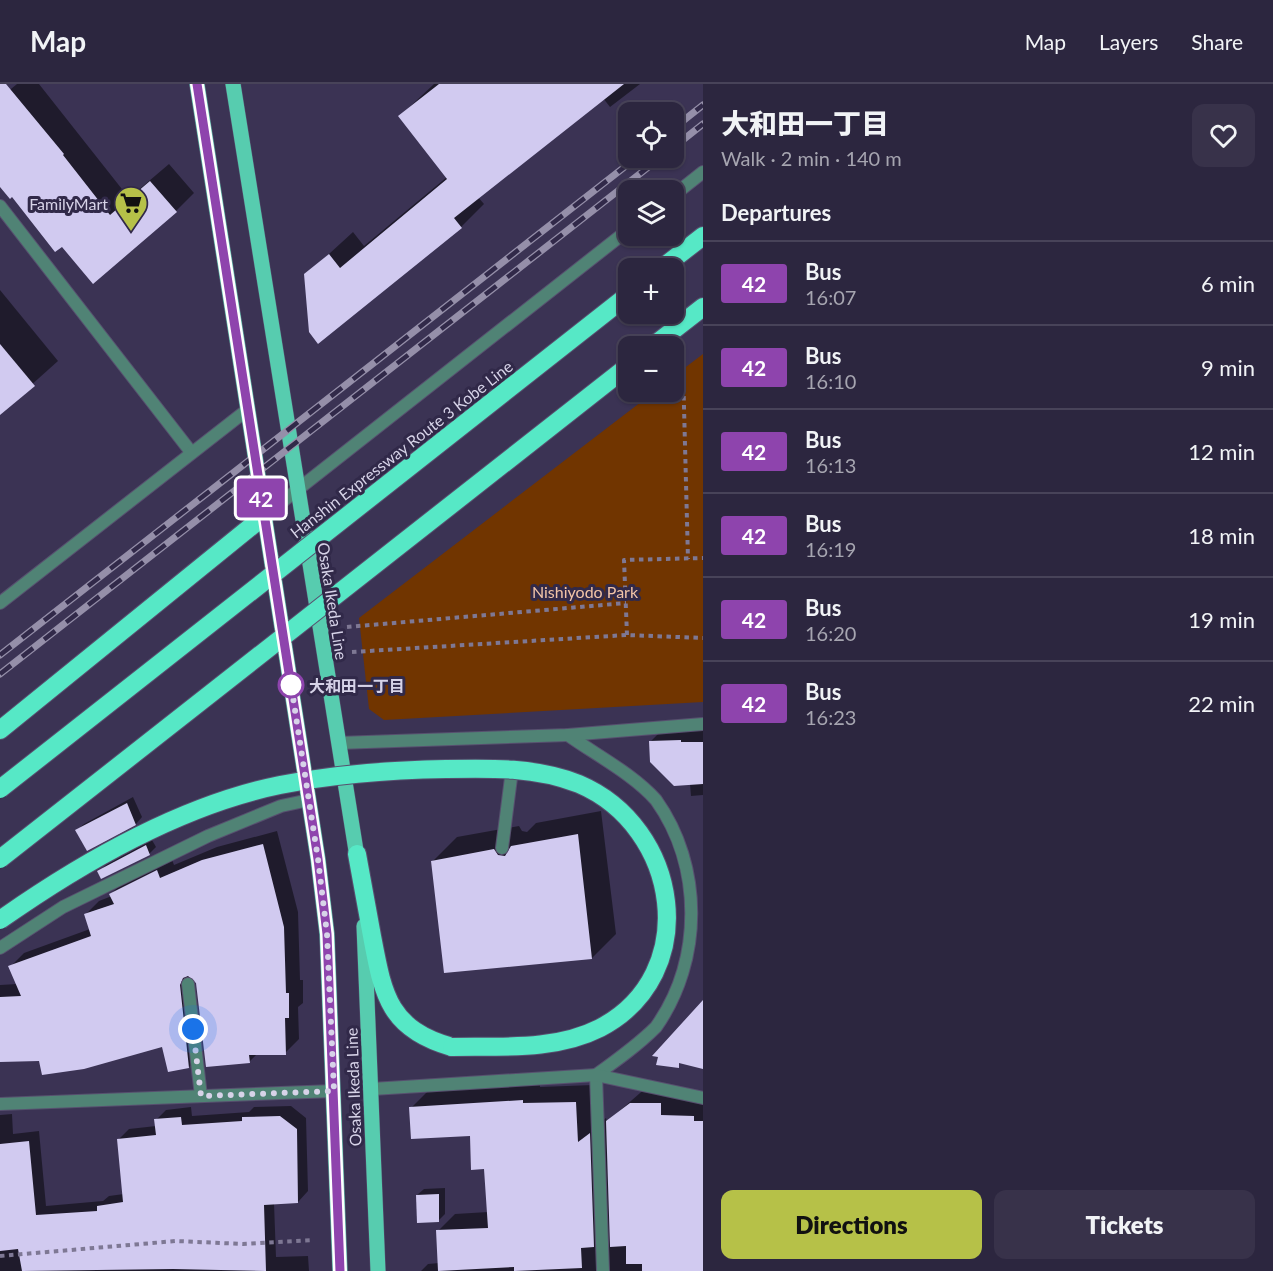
<!DOCTYPE html>
<meta charset="utf-8">
<style>
:root{--surface:#2c263f;--page:#38324a;--text:#f1f3f6;--muted:#a6a5b0;--line:#484359;--accent:#b6c148}
body{margin:0;font-family:Lato,"Noto Sans JP",sans-serif;background:var(--page);color:var(--text);height:100vh;display:flex;flex-direction:column;font-size:22px;white-space:nowrap}
*{box-sizing:border-box;margin:0}
p{font-size:20px;color:var(--muted)}
.icon{flex:none;width:33px;height:33px;fill:none;stroke:currentColor;stroke-width:2;stroke-linecap:round;stroke-linejoin:round}
.map{position:relative;flex:1;overflow:hidden}
.side{display:flex;flex-direction:column;background:var(--surface);width:570px}
.side>*{flex:none}
.badge{padding:0 12px;border-radius:4px;font-size:21px;line-height:39px}
.buttons{position:absolute;left:618px;top:18px;display:grid;gap:12px}
.buttons a{display:grid;place-items:center;width:66px;height:66px;border-radius:12px;background:var(--surface);box-shadow:0 2px 4px #0004,0 0 0 2px var(--line);font-size:30px}
.you{position:absolute;width:30px;height:30px;margin:-15px;border:4px solid #fff;border-radius:50%;background:#1a73e8;box-shadow:0 0 0 9px #1a73e833}
.map>.badge{position:absolute;translate:-50% -50%;box-shadow:0 0 0 3px #fff}
h2{padding:0 18px;font-size:22px;line-height:54px}
.round{display:grid;place-items:center;flex:none;width:63px;height:63px;border-radius:12px;background:var(--page)}
.overview{display:flex;align-items:center;justify-content:space-between;height:102px;padding:0 18px}
h1{font-size:28px;font-weight:800;line-height:45px}
.cta{display:flex;gap:12px;margin-top:auto;padding:12px 18px}
.cta a{flex:1;height:69px;border-radius:12px;background:var(--accent);color:#111;font-size:24px;font-weight:800;line-height:69px;text-align:center}
.cta a+a{background:var(--page);color:var(--text)}
ul{padding:0;list-style:none}
li{display:flex;align-items:center;gap:18px;height:84px;padding:0 18px;border-top:2px solid var(--line)}
li div{flex:1}
li b{display:block;font-size:22px}
li em{font-style:normal}
li .badge{min-width:66px;font-weight:700;text-align:center}
header{display:flex;align-items:center;gap:36px;box-sizing:border-box;height:84px;padding:0 30px;background:var(--surface);border-bottom:2px solid var(--line)}
header strong{font-size:28px}
nav{display:flex;gap:33px;margin-inline-start:auto;font-size:21px}
main{display:flex;flex:1;min-height:0}
.map>svg:first-child{display:block}
</style>
<header>
<strong>Map</strong>
<nav><a>Map</a><a>Layers</a><a>Share</a></nav>
</header>
<main>
<div class="map">
<svg width="703" height="1187" viewBox="0 0 703 1187">
<rect width="100%" height="100%" fill="#3b3354"/>
<path fill="#713500" d="M703 270V618L384 636 369 625 359 534 654 308H674V292Z"/>
<g fill="#0007">
<path d="M17 0H39L129 114 169 80 194 109 176 127 62 161 0 101V14Z"/>
<path d="M434 0H640L610 23 603 14 478 113 484 120 461 143 319 258 306 191 353 148 364 162 447 93 400 32Z"/>
<path d="M0 206 58 277 0 329Z"/>
<path d="M703 645V711L691 712 690 700 650 658 662 646Z"/>
<path d="M133 713 142 733 136 740 87 765 77 746 84 740Z"/>
<path d="M601 727 616 850 592 874 433 777 457 753 519 742 522 747 527 748 536 739Z"/>
<path d="M277 747 298 828 300 896H303V919L298 923 299 955 285 969 257 970 249 978 194 895 203 969 189 983 163 961 0 977V901L17 900 10 883 24 869 90 845 85 831 99 817 112 812 111 810 125 796 171 773 174 781 217 763Z"/>
<path d="M152 756 156 763 149 770 99 788 106 781Z"/>
<path d="M540 999V1003L593 1001 594 1043 606 1034 607 1038 648 1002H678V1015H703V1187H421L428 1180 439 1179 438 1147 455 1130 488 1128 486 1083 472 1050 411 1024 428 1007Z"/>
<path d="M291 1022 306 1034 308 1107 298 1118 274 1119 276 1173 308 1172 309 1187H0V1031L12 1030 13 1050 39 1047 46 1122 103 1117 109 1112 124 1110 119 1055 129 1045 156 1042V1036L166 1026 191 1023 192 1032 249 1028 254 1023Z"/>
<path d="M445 1104V1130L438 1137 417 1111 424 1105Z"/>
</g>
<g fill="#d1caf0">
<path d="M0 0H6L64 70 63 71 110 131 150 97 177 128 93 200 62 163 55 168 12 113 10 115 0 103Z"/>
<path d="M439 0H624L454 134 462 144 318 260 309 248 304 190 329 170 340 184 447 95 398 32Z"/>
<path d="M0 260 35 302 0 331Z"/>
<path d="M681 656V658H703V700L674 702 650 678 649 657Z"/>
<path d="M127 719 136 741 87 767 75 746Z"/>
<path d="M578 750 592 875 444 889 431 777 494 765 498 771 505 772 511 762Z"/>
<path d="M263 760 284 843 286 909H289V934H285L286 971H249L250 979 206 983 196 899 188 892 183 894 180 901 189 984 168 988 162 963 84 985 42 991 39 977 0 978V913L21 912 8 882 91 852 84 830 114 820 109 810 157 786 160 794 202 776Z"/>
<path d="M146 761 150 771 101 795 97 787Z"/>
<path d="M703 916V985L679 979V984L656 981 658 973 652 972Z"/>
<path d="M523 1016V1019L576 1018 578 1058 590 1049 594 1163 581 1164 582 1184 514 1187V1183L438 1187 436 1146 488 1144 484 1085 471 1086 470 1052 411 1055 409 1023Z"/>
<path d="M630 1019H661V1031L694 1032V1037H703V1187H642V1180H626V1162L610 1163 606 1037Z"/>
<path d="M280 1032 297 1045 298 1119 264 1121 266 1187 173 1185 22 1187 18 1165 0 1167V1060L29 1057 36 1131 97 1127V1122L123 1118 117 1055 156 1051 154 1035 181 1033 182 1041 242 1037V1033Z"/>
<path d="M439 1110V1138L417 1139 416 1111Z"/>
</g>
<g fill="none" stroke-linecap="round" stroke-linejoin="round">
<defs>
<g id="service">
<path d="M502 764 512 686"/>
<path d="M188 900 201 1012"/>
</g>
<g id="minor">
<path d="M0 122 191 368"/>
<path d="M0 519 247 326"/>
<path d="M568 651C596 671 633 690 656 716 703 782 703 876 656 943 638 961 617 976 596 991"/>
<path d="M338 659 568 651 703 640"/>
<path d="M0 864 63 823 208 752 281 722 309 716"/>
<path d="M596 991 603 1187"/>
<path d="M372 1005 596 991 703 1014"/>
<path d="M0 1020 334 1007"/>
</g>
<g id="tertiary">
<path d="M674 111 703 88"/>
<path d="M264 432 628 146"/>
</g>
<g id="primary">
<path d="M197 0 318 775 327 850 340 1187"/>
<path d="M233 0 358 779"/>
<path d="M364 842 378 1187"/>
</g>
<g id="motorway">
<path d="M662 184 703 152"/>
<path d="M653 262 703 223"/>
<path d="M0 646 264 432"/>
<path d="M357 770C362 798 367 825 372 852 383 910 388 945 452 963"/>
</g>
</defs>
<use href="#service" stroke="#57506f" stroke-width="14"/>
<use href="#minor" stroke="#57506f" stroke-width="14"/>
<use href="#tertiary" stroke="#57506f" stroke-width="14"/>
<use href="#primary" stroke="#57506f" stroke-width="16"/>
<use href="#motorway" stroke="#57506f" stroke-width="20"/>
<g stroke="#7e7894" stroke-width="4" stroke-dasharray="4.5 4.5" stroke-linecap="butt">
<path d="M683 285 688 475"/>
<path d="M347 543 626 519"/>
<path d="M627 551 624 476 703 474"/>
<path d="M352 568 627 551 703 554"/>
<path d="M0 1172 176 1157 243 1160 314 1156"/>
</g>
<use href="#service" stroke="#508375" stroke-width="12"/>
<use href="#minor" stroke="#508375" stroke-width="12"/>
<use href="#tertiary" stroke="#508375" stroke-width="12"/>
<use href="#primary" stroke="#57ccaf" stroke-width="15"/>
<use href="#motorway" stroke="#56e8c6" stroke-width="18"/>
<defs>
<g id="rail">
<path d="M674 44 703 21"/>
<path d="M674 63 703 40"/>
<path d="M0 571 636 74"/>
<path d="M0 590 660 74"/>
</g>
</defs>
<use href="#rail" stroke="#958fa9" stroke-width="7"/>
<use href="#rail" stroke="#312949" stroke-width="4.5" stroke-dasharray="14" stroke-linecap="butt"/>
<defs>
<g id="motorway-bridge">
<path d="M0 705 628 211"/>
<path d="M0 775 628 282"/>
<path d="M0 836C81 779 182 721 280 701 335 690 390 686 446 685 490 684 537 683 579 700 680 743 703 890 600 944 555 967 500 962 452 963"/>
</g>
</defs>
<use href="#motorway-bridge" stroke="#57506f" stroke-width="20" stroke-linecap="butt"/>
<use href="#motorway-bridge" stroke="#56e8c6" stroke-width="18"/>
</g>
<g fill="none" stroke-linecap="round" stroke-linejoin="round">
<defs>
<path id="line" d="M197 0 318 775 327 850 340 1187"/>
</defs>
<use href="#line" stroke="#fff" stroke-width="14"/>
<use href="#line" stroke="#8e44ad" stroke-width="9"/>
<path stroke="#d7d3e8" stroke-width="6" stroke-dasharray="0 10.8" d="M193 945 201 1012 334 1007 327 850 318 775 290 594 291 601"/>
</g>
<defs>
<symbol id="supermarket-pin" viewBox="-11 -11 22 30"><path d="M0 17L-7.5 6A9.5 9.5 0 1 1 7.5 6Z" fill="#b6c148" stroke="#312949"/><path d="M-6-5.5h2.5l.6 2H6L4.5 2H-2.5L-4.4-4H-6ZM-1.5 3.2a1.3 1.3 0 1 0 .1 0ZM3 3.2a1.3 1.3 0 1 0 .1 0Z" fill="#111"/></symbol>
</defs>
<g fill-rule="evenodd">
<use href="#supermarket-pin" x="112" y="100" width="38" height="52"/>
</g>
<circle fill="#fff" stroke="#8e44ad" stroke-width="3" cx="291" cy="601" r="12"/>
<g text-anchor="middle" dominant-baseline="central" stroke-width="6" stroke-linejoin="round" paint-order="stroke">
<g font-size="16" fill="#d7d3e8" stroke="#312949" text-anchor="end">
<text x="108" y="119">FamilyMart</text>
</g>
<g font-size="16" fill="#d7d3e8" stroke="#312949">
<text transform="translate(401 365) rotate(-38)">Hanshin Expressway Route 3 Kobe Line</text>
<text transform="translate(333 517) rotate(81)">Osaka Ikeda Line</text>
<text transform="translate(353 1003) rotate(-92)">Osaka Ikeda Line</text>
</g>
<g font-size="16" fill="#f2c4a7" stroke="#312949">
<text x="585" y="507">Nishiyodo Park</text>
</g>
<g font-size="16" font-weight="bold" fill="#d7d3e8" stroke="#312949" text-anchor="start">
<text x="309" y="601">大和田一丁目</text>
</g>
</g>
</svg>
<div class="buttons">
<a><svg class="icon" aria-label="locate" viewBox="0 0 24 24"><circle cx="12" cy="12" r="6"/><path d="M12 2v4M12 18v4M2 12h4M18 12h4"/></svg></a>
<a><svg class="icon" aria-label="layers" viewBox="0 0 24 24"><path d="M12 4l9 5-9 5-9-5zM3 14l9 5 9-5"/></svg></a>
<a>+</a>
<a>−</a>
</div>
<div class="you" style="left:193px;top:945px"></div>
<b class="badge" style="left:261px;top:414px;background:#8e44ad;color:#fff">42</b>
</div>
<section class="side">
<div class="overview"><div><h1>大和田一丁目</h1><p>Walk · 2 min · 140 m</p></div><a class="round"><svg class="icon" aria-label="heart" viewBox="0 0 24 24"><path d="M12 20l-8-8c-3-5 5-10 8-4 3-6 11-1 8 4z"/></svg></a></div>
<h2>Departures</h2>
<ul>
<li><span class="badge" style="background:#8e44ad;color:#fff">42</span><div><b>Bus</b><p>16:07</p></div><em>6 min</em></li>
<li><span class="badge" style="background:#8e44ad;color:#fff">42</span><div><b>Bus</b><p>16:10</p></div><em>9 min</em></li>
<li><span class="badge" style="background:#8e44ad;color:#fff">42</span><div><b>Bus</b><p>16:13</p></div><em>12 min</em></li>
<li><span class="badge" style="background:#8e44ad;color:#fff">42</span><div><b>Bus</b><p>16:19</p></div><em>18 min</em></li>
<li><span class="badge" style="background:#8e44ad;color:#fff">42</span><div><b>Bus</b><p>16:20</p></div><em>19 min</em></li>
<li><span class="badge" style="background:#8e44ad;color:#fff">42</span><div><b>Bus</b><p>16:23</p></div><em>22 min</em></li>
</ul>
<div class="cta"><a>Directions</a><a>Tickets</a></div>
</section>
</main>
